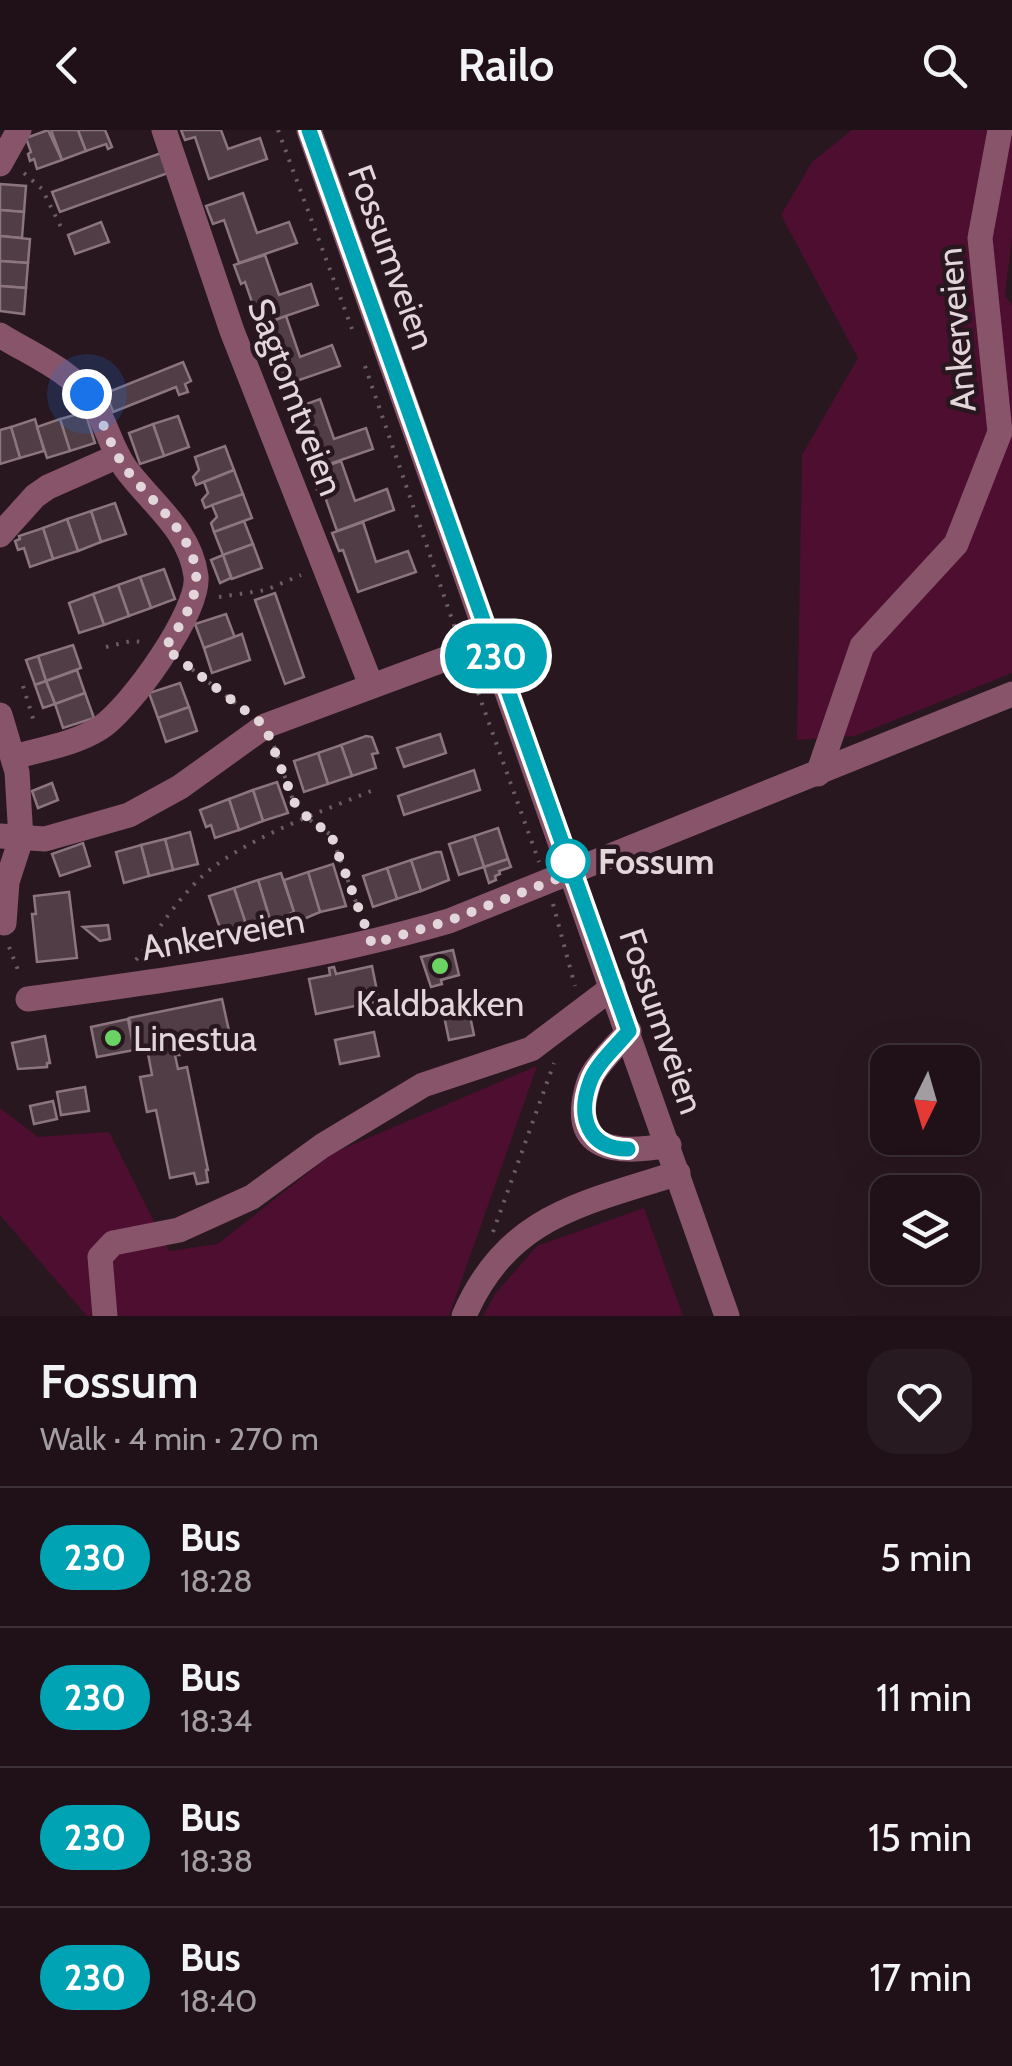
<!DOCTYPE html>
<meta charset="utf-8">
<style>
:root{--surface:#1f1117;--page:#271a20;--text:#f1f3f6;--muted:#a19da1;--line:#3c3136}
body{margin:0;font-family:Cabin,sans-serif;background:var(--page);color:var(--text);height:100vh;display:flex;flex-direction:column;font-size:38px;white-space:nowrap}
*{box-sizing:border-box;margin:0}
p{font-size:32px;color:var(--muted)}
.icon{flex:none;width:55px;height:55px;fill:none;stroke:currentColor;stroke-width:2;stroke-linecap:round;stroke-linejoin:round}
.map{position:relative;height:1186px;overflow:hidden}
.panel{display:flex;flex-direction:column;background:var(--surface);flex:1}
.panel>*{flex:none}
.badge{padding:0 20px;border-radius:32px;font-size:35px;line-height:65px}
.needle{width:65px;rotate:185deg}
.tools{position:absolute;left:870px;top:915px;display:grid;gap:20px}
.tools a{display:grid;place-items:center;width:110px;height:110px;border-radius:20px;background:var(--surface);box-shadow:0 10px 40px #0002,0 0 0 2px var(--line);font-size:50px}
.you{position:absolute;width:50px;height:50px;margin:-25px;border:8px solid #fff;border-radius:50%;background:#1a73e8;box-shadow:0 0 0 15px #1a73e833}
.map>.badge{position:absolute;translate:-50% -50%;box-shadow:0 0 0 5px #fff}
.round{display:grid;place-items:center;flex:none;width:105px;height:105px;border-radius:30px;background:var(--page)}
.overview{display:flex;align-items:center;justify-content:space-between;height:170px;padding:0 40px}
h1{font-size:48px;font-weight:600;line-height:75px}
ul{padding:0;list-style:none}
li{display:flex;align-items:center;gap:30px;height:140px;padding:0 40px;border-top:2px solid var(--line)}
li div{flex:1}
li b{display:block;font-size:38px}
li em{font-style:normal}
li .badge{min-width:110px;font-weight:700;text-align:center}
header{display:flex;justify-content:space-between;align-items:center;height:130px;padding:0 40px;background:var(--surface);font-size:45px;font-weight:600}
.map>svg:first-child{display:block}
</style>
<header><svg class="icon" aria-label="back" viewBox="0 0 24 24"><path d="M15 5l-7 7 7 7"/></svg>Railo<svg class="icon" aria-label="search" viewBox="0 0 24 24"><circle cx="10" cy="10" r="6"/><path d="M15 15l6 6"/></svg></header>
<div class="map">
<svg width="1012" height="1186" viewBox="0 0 1012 1186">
<rect width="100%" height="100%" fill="#29171f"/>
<g fill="#4d0e30">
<path d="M852 0H1012V107L1005 166 1012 175V543L855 606 797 610 802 325 858 228 781 85 812 32Z"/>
<path d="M537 936 449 1186H87L0 1085V978L38 1007 109 1002 169 1121 218 1114 333 1023Z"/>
<path d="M644 1078 683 1186H483L495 1164 537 1116Z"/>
</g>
<g fill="#513d45" stroke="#8c757e" stroke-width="2.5">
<path d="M48 0 62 30 37 39 34 29 30 31 28 24 31 22 26 8Z"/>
<path d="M51 0H78L86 21 62 30Z"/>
<path d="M78 0H105L112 17 108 19 106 14 86 21Z"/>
<path d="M181 0H221L228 19 260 8 267 29 209 49 195 7 185 10Z"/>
<path d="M161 23 168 43 60 82 52 62Z"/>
<path d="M0 54 26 56 24 82 0 80Z"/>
<path d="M243 63 257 103 289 92 297 113 239 133 224 90 213 94 206 76Z"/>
<path d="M0 80 24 82 22 108 0 106Z"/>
<path d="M101 92 109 112 75 124 68 105Z"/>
<path d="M0 106 30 109 28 133 0 131Z"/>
<path d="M265 125 279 165 311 154 318 175 260 195 245 152 241 154 234 135Z"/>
<path d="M0 131 28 133 26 158 0 156Z"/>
<path d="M0 156 26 158 24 184 0 181Z"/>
<path d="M286 186 300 227 332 215 340 236 282 256 267 214 262 216 256 197Z"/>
<path d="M183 232 191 251 185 254 188 262 179 265 176 257 113 282 106 263Z"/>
<path d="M320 269 334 309 366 298 373 319 315 339 301 296 296 298 290 280Z"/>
<path d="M85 282 95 313 70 321 60 289Z"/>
<path d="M178 286 189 317 164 326 153 294Z"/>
<path d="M35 289 44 321 20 328 11 297Z"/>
<path d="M60 289 70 321 47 328 37 297Z"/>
<path d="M153 294 164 326 140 334 129 303Z"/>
<path d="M11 297 20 328 0 334V300Z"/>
<path d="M225 316 234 340 196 355 193 347 199 340 195 327Z"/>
<path d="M341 331 355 371 387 359 394 380 337 401 322 358 317 360 311 341Z"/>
<path d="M234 340 243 364 205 378 202 370 208 363 204 352Z"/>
<path d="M243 364 252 388 214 402 211 393 217 387 212 375Z"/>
<path d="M115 373 126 404 101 412 91 381Z"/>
<path d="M91 381 101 412 78 421 67 389Z"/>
<path d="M67 389 78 421 53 429 43 398Z"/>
<path d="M244 391 253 414 223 425 214 402Z"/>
<path d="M363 392 376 432 408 421 416 442 358 462 343 420 339 421 332 403Z"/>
<path d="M43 398 53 429 30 437 24 418 18 420 15 411 20 409 19 406Z"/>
<path d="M253 414 262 438 232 449 223 425Z"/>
<path d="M223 425 231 448 220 453 211 430Z"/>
<path d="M164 439 175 469 151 478 140 447Z"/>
<path d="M140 447 151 478 129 486 118 455Z"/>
<path d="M118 455 129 486 104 495 93 464Z"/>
<path d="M275 463 304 547 285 554 255 470Z"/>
<path d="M93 464 104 495 79 503 69 473Z"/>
<path d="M226 484 235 508 204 518 195 494Z"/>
<path d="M242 504 250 530 212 543 204 518Z"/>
<path d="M73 515 81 538 46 551 38 526Z"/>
<path d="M38 526 46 551 35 555 26 530Z"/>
<path d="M77 540 85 563 55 574 46 551Z"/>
<path d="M46 551 55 574 43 578 35 555Z"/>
<path d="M180 553 189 577 158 588 149 563Z"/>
<path d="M85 563 94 588 63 598 55 574Z"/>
<path d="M189 577 197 601 166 612 158 588Z"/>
<path d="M440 604 446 623 404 637 397 618Z"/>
<path d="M366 606 372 607 378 623 372 624 376 638 352 646 341 615Z"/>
<path d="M341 615 352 646 328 654 318 623Z"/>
<path d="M318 623 328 654 304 662 294 631Z"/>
<path d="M474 640 480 660 404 685 398 666Z"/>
<path d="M277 652 288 683 263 691 253 660Z"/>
<path d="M52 653 58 670 38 678 32 661Z"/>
<path d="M253 660 263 691 239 700 229 669Z"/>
<path d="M229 669 239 700 215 708 211 695 206 697 200 680Z"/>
<path d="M498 698 508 729 484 737 474 706Z"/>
<path d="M190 702 198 734 173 740 165 709Z"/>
<path d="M474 706 484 737 459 745 449 714Z"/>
<path d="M165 709 173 740 149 746 141 715Z"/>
<path d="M83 713 90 736 60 746 52 724Z"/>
<path d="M141 715 149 746 124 753 116 722Z"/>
<path d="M436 722H441L449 750 421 761 411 730Z"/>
<path d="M508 729 511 737 499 741 500 744 495 746 496 750 489 753 484 737Z"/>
<path d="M411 730 421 761 397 769 387 738Z"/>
<path d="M333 734 346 776 320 782 308 742Z"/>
<path d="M387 738 397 769 373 777 363 746Z"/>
<path d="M308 742 320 782 297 792 284 750Z"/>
<path d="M281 743 294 782 271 792 258 750Z"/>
<path d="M258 750 270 790 247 799 234 758Z"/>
<path d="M234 758 247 797 223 807 209 766Z"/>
<path d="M69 762 77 828 37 832 32 784H36L34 766Z"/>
<path d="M108 795 110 809 100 811 83 797Z"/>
<path d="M453 820 459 845 441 850 442 854 431 857 421 827Z"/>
<path d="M372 836 379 871 316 884 309 849 330 845 329 838 334 837 336 844Z"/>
<path d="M222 869 229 901 172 912 179 925H175L178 939 187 937 208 1040H206L208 1052 197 1054 194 1043 170 1048 156 980 147 982 140 947 152 945 147 918 135 920 129 888Z"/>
<path d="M469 881 474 905 449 910 444 886Z"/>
<path d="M128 889 134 920 97 927 91 897Z"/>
<path d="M374 902 379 926 340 934 335 910Z"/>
<path d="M45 906 50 933H47V937L18 939 12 913Z"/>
<path d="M85 957 89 981 61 985 57 962Z"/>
<path d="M53 971 57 989 34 994 30 976Z"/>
</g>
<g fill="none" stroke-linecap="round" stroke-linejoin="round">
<g stroke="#6c5c63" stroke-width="4" stroke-dasharray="2.5 8" stroke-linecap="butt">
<path d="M278 0 352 199"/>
<path d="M24 43 42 59 61 97"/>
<path d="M365 236 456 501"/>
<path d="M219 467 266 460 301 445"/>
<path d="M106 517 131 511 145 512"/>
<path d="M184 533 247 582"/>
<path d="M471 543 539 732"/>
<path d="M23 556 35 595"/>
<path d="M274 616 294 673 307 688 331 705 363 791"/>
<path d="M553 774 575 856"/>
<path d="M9 817 20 845"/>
<path d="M136 830C160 798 183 759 216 735 264 701 324 681 378 658"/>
<path d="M493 1102 554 933"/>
</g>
<g stroke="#87546a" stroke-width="25">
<path d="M164 0 232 201 371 555"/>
<path d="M309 0 727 1186"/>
<path d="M0 34 19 0"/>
<path d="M0 205C30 224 72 241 92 271 106 292 111 319 126 339 152 374 190 400 196 446 200 481 130 579 100 598 75 614 42 619 14 627"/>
<path d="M0 405 35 366 48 357 118 326"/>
<path d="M0 585 17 642 21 709"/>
<path d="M818 644 862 516 956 414 1000 302 980 108 1000 0"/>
<path d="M0 706 45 709 129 685 180 657 265 596 491 512"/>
<path d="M4 793 7 752 21 709"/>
<path d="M28 869C170 850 312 831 449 791L1012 564"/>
<path d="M629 901C617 916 595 935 589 952 566 1022 617 1025 669 1015"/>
<path d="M105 1186 100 1127 113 1113 179 1100 252 1067 322 1016 423 955 531 919 613 857"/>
<path d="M464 1186C507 1085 583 1074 678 1043"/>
</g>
</g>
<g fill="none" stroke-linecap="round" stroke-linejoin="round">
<defs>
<path id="line" d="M309 0 629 901C617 916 596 934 590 952 577 987 588 1019 628 1019"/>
</defs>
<use href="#line" stroke="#fff" stroke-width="22"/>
<use href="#line" stroke="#00a3b4" stroke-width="15"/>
<path stroke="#e3d6db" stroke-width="10" stroke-dasharray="0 18" d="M87 264C103 287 109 316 126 339 152 374 208 413 194 464 189 483 176 501 165 518L265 596 294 672 308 688 331 705 372 814 448 791 572 743 568 731"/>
</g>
<circle fill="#fff" stroke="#00a3b4" stroke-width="5" cx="568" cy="731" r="20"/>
<g fill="#6ad364" stroke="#29171f" stroke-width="4">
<circle cx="440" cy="836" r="10"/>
<circle cx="113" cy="908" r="10"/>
</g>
<g text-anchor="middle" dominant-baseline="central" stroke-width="9" stroke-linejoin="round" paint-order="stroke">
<g font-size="35" fill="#e3d6db" stroke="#29171f">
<text transform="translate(392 127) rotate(70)">Fossumveien</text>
<text transform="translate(956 200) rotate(-95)">Ankerveien</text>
<text transform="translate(296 267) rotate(69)">Sagtomtveien</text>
<text transform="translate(223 804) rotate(-10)">Ankerveien</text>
<text transform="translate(662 891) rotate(71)">Fossumveien</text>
</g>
<g font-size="35" font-weight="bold" fill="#e3d6db" stroke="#29171f" text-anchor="start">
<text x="598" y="731">Fossum</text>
</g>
<g font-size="35" fill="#e3d6db" stroke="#29171f">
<text x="440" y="873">Kaldbakken</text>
<text x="133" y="908" text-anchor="start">Linestua</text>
</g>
</g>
</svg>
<div class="tools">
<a><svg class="needle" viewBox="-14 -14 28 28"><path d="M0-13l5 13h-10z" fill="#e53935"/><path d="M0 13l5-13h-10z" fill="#a19da1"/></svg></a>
<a><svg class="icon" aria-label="layers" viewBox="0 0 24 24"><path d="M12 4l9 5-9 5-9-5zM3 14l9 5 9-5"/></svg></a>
</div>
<div class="you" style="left:87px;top:264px"></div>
<b class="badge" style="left:496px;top:526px;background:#00a3b4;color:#fff">230</b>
</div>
<section class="panel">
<div class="overview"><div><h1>Fossum</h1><p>Walk · 4 min · 270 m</p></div><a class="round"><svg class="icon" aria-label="heart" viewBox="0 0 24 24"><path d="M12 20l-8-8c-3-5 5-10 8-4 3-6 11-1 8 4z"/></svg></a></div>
<ul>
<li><span class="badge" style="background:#00a3b4;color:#fff">230</span><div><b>Bus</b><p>18:28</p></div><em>5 min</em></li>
<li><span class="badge" style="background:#00a3b4;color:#fff">230</span><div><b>Bus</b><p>18:34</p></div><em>11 min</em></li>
<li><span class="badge" style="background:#00a3b4;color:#fff">230</span><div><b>Bus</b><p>18:38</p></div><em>15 min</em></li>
<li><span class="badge" style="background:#00a3b4;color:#fff">230</span><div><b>Bus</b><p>18:40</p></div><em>17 min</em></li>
</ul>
</section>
